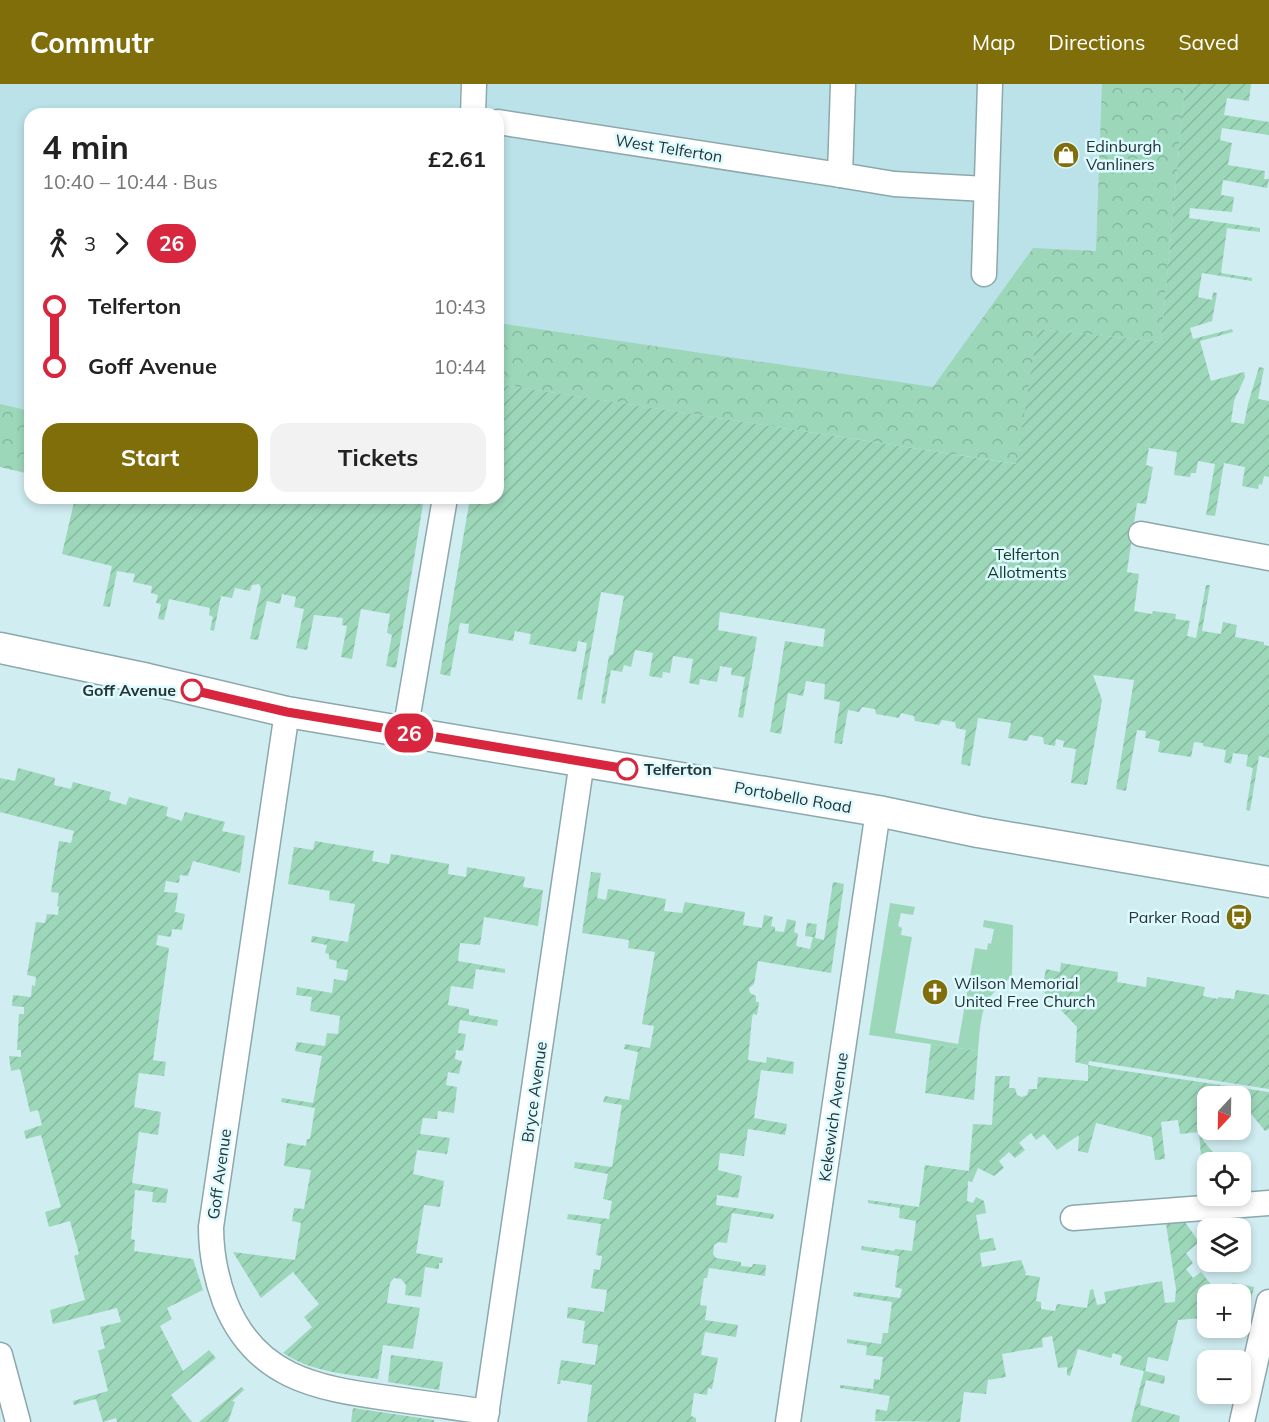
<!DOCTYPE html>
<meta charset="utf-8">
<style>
:root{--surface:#fff;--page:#f2f2f2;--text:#222;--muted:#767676;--accent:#806e0a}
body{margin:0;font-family:Mulish,sans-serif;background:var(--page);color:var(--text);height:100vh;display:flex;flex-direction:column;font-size:22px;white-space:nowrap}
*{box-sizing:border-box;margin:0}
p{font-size:20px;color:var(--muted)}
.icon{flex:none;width:33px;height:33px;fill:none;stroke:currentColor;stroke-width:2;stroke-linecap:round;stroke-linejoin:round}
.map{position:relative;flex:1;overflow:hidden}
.drawer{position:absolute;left:24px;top:24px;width:480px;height:396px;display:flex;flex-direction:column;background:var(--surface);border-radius:18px;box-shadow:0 3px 9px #0003}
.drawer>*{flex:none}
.badge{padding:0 12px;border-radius:20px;font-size:21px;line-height:39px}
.needle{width:39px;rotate:202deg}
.buttons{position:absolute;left:1197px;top:1002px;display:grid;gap:12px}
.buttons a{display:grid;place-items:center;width:54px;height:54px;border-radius:12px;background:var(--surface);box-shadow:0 3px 9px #0003;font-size:30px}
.map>.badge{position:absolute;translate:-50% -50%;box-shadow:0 0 0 3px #fff}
.legs{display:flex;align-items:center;gap:9px;height:66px;padding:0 18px;font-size:20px}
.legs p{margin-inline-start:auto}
.overview{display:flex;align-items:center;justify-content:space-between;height:102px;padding:0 18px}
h1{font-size:33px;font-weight:700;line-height:45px}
.action{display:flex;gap:12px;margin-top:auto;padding:12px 18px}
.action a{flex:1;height:69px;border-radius:18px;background:var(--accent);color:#fff;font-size:24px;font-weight:700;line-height:69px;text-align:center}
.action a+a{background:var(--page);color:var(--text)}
ul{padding:0 18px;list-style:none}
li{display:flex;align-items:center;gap:21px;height:60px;font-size:22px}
li i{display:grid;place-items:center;width:9px;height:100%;margin:0 8px;background:currentColor}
li i::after{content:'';width:15px;height:15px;margin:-8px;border:4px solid;border-radius:50%;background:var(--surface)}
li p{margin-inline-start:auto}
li:first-child i{background:linear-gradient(#0000 50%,currentColor 0)}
li:last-child i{background:linear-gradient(currentColor 50%,#0000 0)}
header{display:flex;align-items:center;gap:36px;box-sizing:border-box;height:84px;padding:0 30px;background:var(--accent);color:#fff}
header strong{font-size:28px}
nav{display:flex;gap:33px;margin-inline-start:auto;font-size:21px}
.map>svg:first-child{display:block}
</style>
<header>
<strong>Commutr</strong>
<nav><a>Map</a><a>Directions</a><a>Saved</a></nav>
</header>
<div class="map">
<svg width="1269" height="1338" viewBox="0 0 1269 1338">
<defs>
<pattern id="forest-crowns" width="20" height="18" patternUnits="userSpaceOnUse" patternTransform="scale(1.5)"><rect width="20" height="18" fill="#9cd7ba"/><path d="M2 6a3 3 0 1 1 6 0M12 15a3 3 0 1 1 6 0" fill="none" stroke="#86b9a0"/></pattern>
<pattern id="garden-furrows" width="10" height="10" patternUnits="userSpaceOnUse" patternTransform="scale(1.5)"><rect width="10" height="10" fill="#9cd7ba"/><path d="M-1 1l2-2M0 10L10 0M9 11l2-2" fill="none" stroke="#86b9a0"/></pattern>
</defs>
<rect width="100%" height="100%" fill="#d0edf2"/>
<g fill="#bbe2e8">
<path d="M0 0H460L459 30H30V390L0 383Z"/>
<path d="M487 0H1185L1161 258 1017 380 498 300V30H486Z"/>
</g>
<path fill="#9cd7ba" d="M890 819 915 823 913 831 901 829 898 842 902 844 901 851 912 853 895 949 958 960 975 864 987 866 988 859 991 860 994 845 983 843 984 836 1013 841 1012 893C980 914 981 933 978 967L869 951Z"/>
<g fill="url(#forest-crowns)">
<path d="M1102 0H1185L1161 258 1038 245 1017 380 498 300V239L933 303 1033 164 1096 167Z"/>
<path d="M0 320 30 327V390L0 383Z"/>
</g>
<g fill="url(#garden-furrows)">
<path d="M1185 0H1251L1249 17 1227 14 1224 31 1269 38V51L1222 44 1220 56 1232 59 1228 81 1265 87 1264 95H1269L1267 104 1223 96 1221 111 1234 113 1232 128 1190 124 1189 134 1260 144V148L1227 144 1221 189 1252 194V197L1202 189 1198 213 1212 216 1213 208 1217 209 1212 237 1190 244 1193 255 1232 245 1233 248 1200 257 1211 297 1244 288 1245 293 1234 317 1231 338 1244 340 1248 320 1259 283 1264 284 1258 315 1269 317V393L1264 392 1262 401 1259 400 1258 405 1242 402 1245 383 1224 379 1215 432 1206 431 1215 380 1198 377 1196 389H1191L1190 393 1174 391 1177 368 1149 364 1146 381 1153 383 1146 420 1137 419 1127 488 1139 490 1134 527 1152 530 1153 527 1176 530 1175 535 1190 537 1187 552 1196 554 1206 501H1210L1202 547 1221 550 1223 538 1237 541 1235 553 1264 558V561L1269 562V674L1259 672 1250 727 1246 726 1253 684 1246 682 1248 671 1233 669 1231 680 1224 678 1226 666 1203 662V659L1194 658 1191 673 1158 668 1160 657 1145 654 1146 647 1137 646 1126 707 1116 705 1134 596 1093 591 1102 616 1087 701 1071 699 1076 665 1063 663 1064 657 1056 655 1055 662 1044 660 1043 653 1030 651 1027 657 1008 654 1011 639 978 634 970 682 961 680 966 646 956 644 955 638 942 636 939 641 915 637 914 632 901 629 899 634 876 630 875 625 862 623 859 628 848 626 842 660 834 659 840 618 824 615 825 600 806 597 803 612 788 609 781 650 770 648 785 557 823 563 825 545 720 528 718 546 757 553 743 634 738 633 745 593 731 591 732 584 720 582 717 598 700 595 699 601 689 599 693 575 673 572 670 589 663 588 662 594 649 592 653 569 635 566 631 583 624 581 622 588 611 586 605 620 601 619 609 572 613 570 624 512 601 508 582 616 577 615 587 559 578 557 576 568 529 560 531 550 515 547 513 557 468 549 469 540 460 539 450 592 440 590 470 414H498V300L1016 380 1038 245 1161 258Z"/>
<path d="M75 414H424L396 584 386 582 392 551 387 549 390 530 361 525 352 575 341 573 347 542 342 541 343 534 314 531 307 566 296 564 304 525 294 523 296 513 282 510 280 520 267 517 258 556 250 555 261 504 259 500 252 501 250 507 235 504 232 514 221 512 214 547 210 546 213 533 209 531 210 524 169 515 164 536 158 535 161 520 156 519 158 511 151 509 152 502 133 498 135 490 117 487 110 523 103 522 112 482 62 470Z"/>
<path d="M18 684 55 694 54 701 71 705 73 698 111 708 109 716 126 721 129 713 168 723 166 732 182 737 185 728 225 738 222 747 245 752 240 789 193 777 188 792 180 791 179 799 166 797 164 808 178 809 175 828 185 830 182 846 172 845 171 853 158 851 156 861 169 864 153 976 166 978 164 992 139 989 134 1023 161 1028 158 1051 139 1048 132 1099 168 1105 166 1119 152 1118 153 1108 135 1106 131 1155 135 1156 134 1167 193 1175 203 1206 167 1224 172 1235 160 1242 183 1287 209 1266 216 1274 171 1311 192 1338H117L116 1334 103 1338 96 1315 74 1321 73 1317 108 1307 98 1267 105 1264 100 1243 121 1238 117 1224 53 1240 50 1226 85 1216 74 1172 79 1170 70 1137 49 1143 45 1128 61 1123 41 1051 26 1055 24 1047 42 1041 38 1026 30 1028 20 985 11 987 9 972 21 973V966H17L19 930H24V923L12 922 13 911 31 913 32 901 35 902 36 893 27 891 36 838 45 839 47 830 58 831 59 823 57 822 59 809 51 808 59 757 71 759 74 747 0 728V694L15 697Z"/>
<path d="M315 757 374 767 372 777 389 780 391 770 449 780 448 790 466 793 467 783 525 793 523 803 543 806 538 842 484 833 480 861 460 859 458 877 505 885V889L476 885 473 905 451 902 448 921 469 925V931L498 936 497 942 460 936 458 949 466 950 463 967 456 966 455 975 462 977 459 990 448 988 446 1001 457 1003 454 1029 438 1027 437 1035 423 1034 420 1050 450 1054 447 1070 417 1066 413 1090 444 1097 440 1123 424 1121 416 1169 443 1174 442 1179H439V1185L425 1183 421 1213 405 1211 406 1201 401 1195 394 1194 390 1199 387 1219 420 1224 413 1265 383 1261 378 1295C345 1290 312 1288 283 1269L312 1243 304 1233 319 1220 293 1188 261 1214 233 1168 295 1176 301 1139 292 1137 294 1124 304 1125 311 1086 284 1082 287 1059 306 1062 307 1055H310L315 1024 281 1018 282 1014 313 1019 322 972 295 967 297 958 325 962 327 949 338 950 340 932 310 927 312 913 296 911 297 903 332 909 334 895 346 897 348 886 336 884 337 877 329 875V870L325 869 327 861 311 858 312 852 348 858 355 820 329 816 330 807 288 800 294 763 313 766Z"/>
<path d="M591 788 601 789 597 814 606 816 608 805 666 815 664 827 682 829 685 818 745 828 743 841 762 844 764 831 773 833 771 842 775 843V847L784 848 787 835 796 837 794 848 798 850 796 862 810 865 813 853 805 852 807 839 817 840 815 854 824 856 833 798 844 800 831 889 758 877 754 900 749 904 750 909 756 912V918H759L757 931 753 930 752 934 748 976 766 979 767 973 794 978 793 990 761 986 754 1034 787 1040 785 1051 748 1045 744 1072 720 1069 718 1086 742 1092 738 1114 717 1111 716 1121 774 1130 773 1135 732 1129 727 1159 718 1158 714 1161 713 1170 716 1174 741 1178V1182L752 1183 753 1180 766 1181 765 1192 709 1184 707 1194H704L700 1221 707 1222 705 1236 738 1241 736 1253 705 1248 701 1271 718 1274 712 1305 708 1304 707 1311 694 1309 691 1332 696 1334V1338H587L592 1301 561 1296 560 1300H557L561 1276 595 1281 598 1261 582 1259 585 1237 567 1234 568 1223 604 1228 607 1206 591 1204 594 1185 600 1186 602 1172 596 1171 601 1140 567 1135 568 1130 609 1135 612 1117 603 1115 608 1090 574 1084 575 1078 612 1083 622 1021 603 1018 605 1012 629 1016 638 968 624 965 625 960 650 964 654 942 642 940 655 868 628 864 629 856 582 849Z"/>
<path d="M1061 879 1118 888 1117 898 1146 903 1147 893 1205 903 1203 912 1218 915V913L1234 915 1236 906 1269 911V1005L1089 977 1088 981 1111 985 1269 1008V1045L1265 1047 1244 1021 1241 1023 1240 1012H1208V1046H1213L1202 1055 1221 1078H1208L1207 1093 1203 1097 1199 1048 1180 1050 1178 1036 1161 1038 1165 1075 1155 1076 1152 1053 1096 1039 1088 1069 1078 1067 1079 1051 1057 1066 1044 1050 1036 1056 1031 1049 1019 1059 1025 1066 1015 1074 1009 1068 999 1077 1004 1084 994 1092 978 1084 972 1098 968 1097 967 1117 973 1119 976 1113 984 1117 986 1129 976 1131 980 1156 993 1154 996 1166 980 1169 982 1183 1021 1176 1026 1189 1025 1191 1040 1193 1036 1217 1041 1218V1225L1055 1227 1057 1220 1087 1224 1090 1206 1093 1205 1097 1221 1106 1219 1104 1208 1162 1197 1165 1219 1175 1218 1176 1205 1166 1140 1185 1138 1199 1158 1186 1169 1193 1179 1186 1185 1193 1194 1201 1188 1219 1210H1208L1207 1216 1201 1215 1199 1225 1202 1234 1178 1236 1168 1277 1148 1273 1145 1287 1165 1292 1164 1300 1146 1296 1140 1321 1180 1332 1179 1338H1131L1144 1287 1120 1281 1122 1272 1113 1269 1111 1274 1078 1265 1070 1292 1067 1291V1283L1058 1284 1052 1252 1042 1254 1043 1263 1002 1270 1006 1293 988 1296 986 1310 964 1308 960 1338 875 1337 876 1325 887 1327 890 1312 840 1304V1301L873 1305 874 1295 880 1296 883 1273 866 1271 867 1262 847 1259V1255L881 1260 883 1249H888L892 1218 853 1212 854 1208 900 1214 902 1205 895 1203 899 1172 861 1166 862 1162 894 1167 895 1165 912 1167 916 1137 899 1134 900 1124 868 1119V1116L919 1123 925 1081 969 1087 973 1040 992 1041 995 992H1010L1009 1004H1015L1017 1011 1022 1013 1027 1011 1029 1005H1037L1038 993 1088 997V981L1075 978 1077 943 1042 906 1046 885 1060 888Z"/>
<path d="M931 960 978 967 974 1016 925 1009Z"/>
<path d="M1233 1199 1254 1203 1249 1224 1241 1222 1240 1210H1220Z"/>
<path d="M391 1271 443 1278 439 1306 388 1298Z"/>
<path d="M242 1303 244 1306 232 1317 235 1318 228 1338H199Z"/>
<path d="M353 1324 434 1336V1338H351Z"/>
</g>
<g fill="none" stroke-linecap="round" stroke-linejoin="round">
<defs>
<g id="minor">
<path d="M473 30 474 0"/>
<path d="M498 38 840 91 843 0"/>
<path d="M840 91 894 100 986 105"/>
<path d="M984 190 990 0"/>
<path d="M1141 450 1269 474"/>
<path d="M287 628 211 1143C211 1169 216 1194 225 1218 255 1293 315 1304 387 1314 421 1319 454 1323 487 1328"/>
<path d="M405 648 445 414"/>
<path d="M1073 1134 1269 1119"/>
<path d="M0 1271 18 1338"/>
<path d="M485 1338 582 677"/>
<path d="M788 1338 878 727"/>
<path d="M1242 1338 1269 1218"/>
</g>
<path id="major" d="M0 564 148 595 287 628 878 727 978 748 1269 798"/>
</defs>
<use href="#minor" stroke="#8ca8ac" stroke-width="27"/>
<use href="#major" stroke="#8ca8ac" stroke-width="33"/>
<use href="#minor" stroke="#fff" stroke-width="24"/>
<use href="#major" stroke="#fff" stroke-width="30"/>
</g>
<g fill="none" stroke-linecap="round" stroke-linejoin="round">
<defs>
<path id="line-1" d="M192 606 287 628 627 685"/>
</defs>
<use href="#line-1" stroke="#fff" stroke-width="14"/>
<use href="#line-1" stroke="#d7263d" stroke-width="9"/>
</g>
<defs>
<symbol id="shop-disc" viewBox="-11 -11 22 22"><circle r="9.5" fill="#806e0a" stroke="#ddfbff"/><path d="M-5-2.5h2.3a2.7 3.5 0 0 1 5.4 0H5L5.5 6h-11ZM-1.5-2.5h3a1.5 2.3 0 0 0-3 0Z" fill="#fff"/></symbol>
<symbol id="bus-disc" viewBox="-11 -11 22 22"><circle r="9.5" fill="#806e0a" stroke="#ddfbff"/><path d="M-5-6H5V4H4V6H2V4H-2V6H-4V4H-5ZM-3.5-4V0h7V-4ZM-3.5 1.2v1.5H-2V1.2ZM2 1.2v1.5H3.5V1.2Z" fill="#fff"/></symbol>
<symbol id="church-disc" viewBox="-11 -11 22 22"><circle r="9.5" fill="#806e0a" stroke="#ddfbff"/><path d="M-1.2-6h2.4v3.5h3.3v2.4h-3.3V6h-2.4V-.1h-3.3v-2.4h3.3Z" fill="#fff"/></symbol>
</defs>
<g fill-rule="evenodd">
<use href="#shop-disc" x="1051" y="56" width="30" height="30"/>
<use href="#bus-disc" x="1224" y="818" width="30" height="30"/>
<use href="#church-disc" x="920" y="893" width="30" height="30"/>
</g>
<g fill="#fff" stroke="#d7263d" stroke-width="3">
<circle cx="192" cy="606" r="10"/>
<circle cx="627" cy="685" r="10"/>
</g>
<g text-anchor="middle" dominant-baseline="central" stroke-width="5" stroke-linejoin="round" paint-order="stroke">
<g font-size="16" fill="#273334" stroke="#ddfbff" text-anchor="start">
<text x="1086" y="62">Edinburgh<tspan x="1086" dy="18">Vanliners</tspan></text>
<text x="1220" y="833" text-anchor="end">Parker Road</text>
<text x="954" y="899">Wilson Memorial<tspan x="954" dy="18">United Free Church</tspan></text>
</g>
<g font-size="16" fill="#273334" stroke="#ddfbff">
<text transform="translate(669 64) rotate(9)">West Telferton</text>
<text transform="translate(793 713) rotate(10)">Portobello Road</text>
<text transform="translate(534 1008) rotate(-82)">Bryce Avenue</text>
<text transform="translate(833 1033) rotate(-82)">Kekewich Avenue</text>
<text transform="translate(219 1090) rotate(-82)">Goff Avenue</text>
</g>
<g font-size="16" fill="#103727" stroke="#ddfbff">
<text x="1027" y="470">Telferton<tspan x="1027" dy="18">Allotments</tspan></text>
</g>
<g font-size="16" font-weight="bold" fill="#273334" stroke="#ddfbff" text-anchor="end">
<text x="176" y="606">Goff Avenue</text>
<text x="644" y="685" text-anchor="start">Telferton</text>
</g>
</g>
</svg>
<div class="buttons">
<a><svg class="needle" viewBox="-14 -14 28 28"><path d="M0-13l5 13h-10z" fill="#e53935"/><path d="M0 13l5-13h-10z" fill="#767676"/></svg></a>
<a><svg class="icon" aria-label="locate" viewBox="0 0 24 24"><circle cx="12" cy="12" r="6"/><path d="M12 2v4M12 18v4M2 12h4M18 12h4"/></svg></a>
<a><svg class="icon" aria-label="layers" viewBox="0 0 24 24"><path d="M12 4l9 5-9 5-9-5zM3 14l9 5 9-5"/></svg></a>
<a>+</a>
<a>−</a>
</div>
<b class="badge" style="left:409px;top:649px;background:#d7263d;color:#fff">26</b>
<section class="drawer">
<div class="overview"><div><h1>4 min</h1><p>10:40 – 10:44 · Bus</p></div><b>£2.61</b></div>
<div class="legs"><svg class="icon" aria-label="walk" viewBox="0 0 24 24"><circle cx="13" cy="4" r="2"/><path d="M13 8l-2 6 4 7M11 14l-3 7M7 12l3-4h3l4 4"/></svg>3<svg class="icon" aria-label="forward" viewBox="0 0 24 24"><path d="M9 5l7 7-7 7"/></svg><b class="badge" style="background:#d7263d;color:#fff">26</b></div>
<ul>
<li><i style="color:#d7263d"></i><b>Telferton</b><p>10:43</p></li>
<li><i style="color:#d7263d"></i><b>Goff Avenue</b><p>10:44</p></li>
</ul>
<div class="action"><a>Start</a><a>Tickets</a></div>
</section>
</div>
